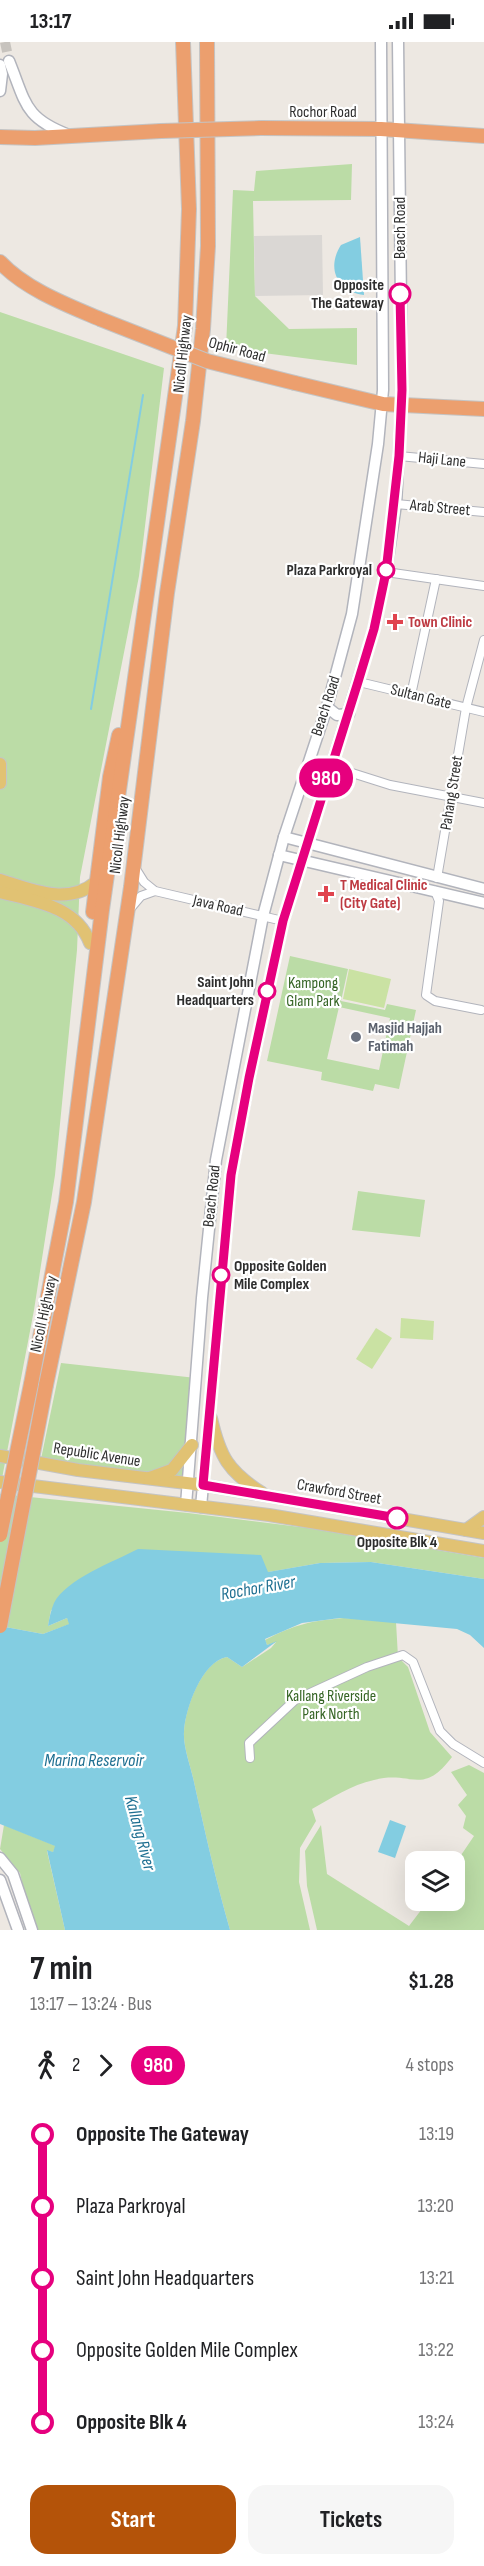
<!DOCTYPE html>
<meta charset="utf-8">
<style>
:root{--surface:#fff;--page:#f6f6f6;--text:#202124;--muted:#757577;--accent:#b45309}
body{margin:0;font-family:"Sofia Sans Condensed",sans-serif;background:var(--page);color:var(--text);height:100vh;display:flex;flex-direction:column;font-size:22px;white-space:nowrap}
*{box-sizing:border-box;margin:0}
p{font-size:20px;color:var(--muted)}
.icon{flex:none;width:33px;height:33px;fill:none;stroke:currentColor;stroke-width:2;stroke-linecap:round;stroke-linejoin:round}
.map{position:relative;height:1888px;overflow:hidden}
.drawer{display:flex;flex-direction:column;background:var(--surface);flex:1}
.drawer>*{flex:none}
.badge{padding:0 12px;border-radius:20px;font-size:21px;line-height:39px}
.fabs{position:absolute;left:405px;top:1809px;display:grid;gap:12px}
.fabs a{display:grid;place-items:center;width:60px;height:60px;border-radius:12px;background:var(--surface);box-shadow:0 6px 24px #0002;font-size:30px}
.map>.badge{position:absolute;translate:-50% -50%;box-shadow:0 0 0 3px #fff}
.legs{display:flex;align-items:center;gap:9px;height:66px;padding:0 30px;font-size:20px}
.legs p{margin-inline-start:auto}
.summary{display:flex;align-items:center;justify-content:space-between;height:102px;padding:0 30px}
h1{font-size:33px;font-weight:700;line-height:45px}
.button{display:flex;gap:12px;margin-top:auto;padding:12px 30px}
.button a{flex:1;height:69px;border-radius:18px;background:var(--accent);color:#fff;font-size:24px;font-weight:700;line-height:69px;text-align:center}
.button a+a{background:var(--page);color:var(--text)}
ul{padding:0 30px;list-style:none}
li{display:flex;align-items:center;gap:21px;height:72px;font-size:22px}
li i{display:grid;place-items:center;width:9px;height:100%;margin:0 8px;background:currentColor}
li i::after{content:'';width:15px;height:15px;margin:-8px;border:4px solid;border-radius:50%;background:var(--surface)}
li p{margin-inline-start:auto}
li:first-child i{background:linear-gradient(#0000 50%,currentColor 0)}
li:last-child i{background:linear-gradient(currentColor 50%,#0000 0)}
.status{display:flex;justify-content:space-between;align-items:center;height:42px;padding:0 30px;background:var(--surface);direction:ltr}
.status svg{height:16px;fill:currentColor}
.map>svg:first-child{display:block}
</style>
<div class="status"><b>13:17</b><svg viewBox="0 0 49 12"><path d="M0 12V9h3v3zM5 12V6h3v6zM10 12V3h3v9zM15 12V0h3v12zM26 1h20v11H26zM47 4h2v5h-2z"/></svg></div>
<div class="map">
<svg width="484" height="1888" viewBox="0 0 484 1888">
<rect width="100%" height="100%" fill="#ede8e2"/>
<g fill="#bbdca6" fill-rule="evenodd">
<path d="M352 122 351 158 253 159 255 254 289 287 357 286V323L226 306 233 148 254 149 256 129Z"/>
<path d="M0 270 164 326 139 534 80 835 77 908 55 1133 34 1268 0 1447Z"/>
<path d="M290 914 348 927 341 959 385 968 387 962 416 968 399 1047 375 1042 373 1049 321 1038 322 1030 267 1019ZM339 965 390 976 379 1028 327 1017Z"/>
<path d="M358 1149 425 1158 420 1195 352 1188Z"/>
<path d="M61 1321 196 1336 189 1442 41 1417Z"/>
<path d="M0 1452 188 1471 308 1486 484 1516V1537L371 1520 320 1521 51 1568 48 1584 67 1576 70 1582 43 1592 0 1584Z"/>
<path d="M344 1576 396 1580 398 1615 408 1625 430 1690 452 1715C422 1755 412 1728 374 1738 351 1743 332 1756 312 1767L316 1779 300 1806 299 1840 310 1888H230C216 1839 205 1790 194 1740 191 1725 183 1705 184 1690 185 1666 202 1619 227 1615L242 1625 271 1606 276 1600 267 1603 265 1598C296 1582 310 1579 344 1576Z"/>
<path d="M469 1723 484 1731V1888H317L307 1844 305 1809 321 1783 327 1832 409 1884 428 1859 454 1858 455 1822 474 1794 463 1786 466 1774 458 1763 467 1753 451 1730Z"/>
<path d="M4 1783 56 1804 53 1810 47 1809 65 1888H33L20 1831 0 1807Z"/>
</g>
<g fill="#cae2a3">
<path d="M349 927 391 937 384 966 343 957Z"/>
<path d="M401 1276 434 1279 433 1298 400 1296Z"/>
<path d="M376 1286 392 1296 372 1327 356 1317Z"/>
</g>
<path fill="#dad7d4" d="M322 193 323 253 255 254 254 194Z"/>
<g fill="#83cde1">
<path d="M360 195 364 253C337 250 326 226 341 203Z"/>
<path d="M138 1507 261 1513 268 1530 320 1521 371 1520 484 1537V1606L470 1593 457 1587 340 1576 302 1581 265 1597 267 1603 277 1599 242 1625 227 1615C202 1619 185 1667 184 1690 183 1705 191 1725 194 1740 205 1790 216 1839 230 1888H65L47 1808 53 1810 55 1804 0 1782V1584L43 1592 69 1582 67 1576 48 1584C49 1577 51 1568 54 1561 66 1537 115 1519 138 1507Z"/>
<path d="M390 1778 406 1784 395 1816 378 1810Z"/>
</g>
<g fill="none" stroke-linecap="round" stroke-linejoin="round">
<path stroke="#83cde1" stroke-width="2" d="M91 667 143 353"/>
<path stroke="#c7c3be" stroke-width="10" stroke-dasharray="10 5" stroke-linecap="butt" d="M5 0 9 19"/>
<defs>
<g id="street">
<path d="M399 414 484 422"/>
<path d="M396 462 484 470"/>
<path d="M386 530 484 544"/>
<path d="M359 640 484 670"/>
<path d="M411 653 436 537"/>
<path d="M330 724 390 743 484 761"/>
<path d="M134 824 144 840 155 849 283 879"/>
<path d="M437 836 466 666 484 598"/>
<path d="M435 849 439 859 426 953 435 959 481 968"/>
<path d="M130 867 141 854 155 849"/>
<path d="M250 1716 249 1701 295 1658 367 1625 403 1613 413 1620 440 1689 453 1702 484 1721"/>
</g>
<g id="secondary">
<path d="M9 19C26 61 24 76 69 93"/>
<path d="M0 23 2 32 0 49"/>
<path d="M327 665 337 673 349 672"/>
<path d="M284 795 484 847"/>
<path d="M279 813 484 861"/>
<path d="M186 1463 202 1256 216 1118 263 874 284 795 327 665 352 572 378 402 383 348 381 0"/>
<path d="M201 1465 231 1133 249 1037 283 879 374 587 386 530 396 462 402 348 398 0"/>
<path d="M0 1816 13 1832 32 1888"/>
<path d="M0 1838 18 1888"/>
</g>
<g id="primary">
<path d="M0 722V741"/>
<path d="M0 838C32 848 68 864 96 840"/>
<path d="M0 850C35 859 76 864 90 901"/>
<path d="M211 1376C220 1415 228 1429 262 1451"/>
<path d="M0 1414 78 1428 203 1443 484 1491"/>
<path d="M150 1436 172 1428 192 1403"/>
<path d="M0 1440 269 1473 484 1509"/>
<path d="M466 1488 484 1475"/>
</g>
<g id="highway">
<path d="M261 86 381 87 484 94"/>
<path d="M0 95 35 96 161 89"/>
<path d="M0 220C25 247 67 263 100 277"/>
<path d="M295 341 383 362 484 367"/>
<path d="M93 870 110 735 119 693"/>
<path d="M31 1342 66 1160 102 868 185 284 189 167 183 0"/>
<path d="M46 1343 84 1160 131 845 167 551 193 379 203 287 208 204 207 0"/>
</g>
</defs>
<use href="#street" stroke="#b2b4bc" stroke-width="10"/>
<use href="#secondary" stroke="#b2b4bc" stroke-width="13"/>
<use href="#primary" stroke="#c4c4c4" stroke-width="14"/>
<use href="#highway" stroke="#c4c4c4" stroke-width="16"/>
<use href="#street" stroke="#fff" stroke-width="8"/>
<use href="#secondary" stroke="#fff" stroke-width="10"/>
<use href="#primary" stroke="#e1c273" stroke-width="12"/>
<use href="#highway" stroke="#ec9f6e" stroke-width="14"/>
<defs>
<g id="highway-bridge">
<path d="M161 89 261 86"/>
<path d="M100 277 207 319 295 341"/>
<path d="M0 1493 31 1342"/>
<path d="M0 1584 46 1343"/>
</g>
</defs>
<use href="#highway-bridge" stroke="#c4c4c4" stroke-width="16" stroke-linecap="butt"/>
<use href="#highway-bridge" stroke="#ec9f6e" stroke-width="14"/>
</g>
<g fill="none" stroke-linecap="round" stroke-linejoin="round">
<defs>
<path id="line-1" d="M397 1476 203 1443 231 1133 249 1036 283 879 358 640 374 587 386 530 399 414 402 348 400 252"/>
</defs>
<use href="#line-1" stroke="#fff" stroke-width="14"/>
<use href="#line-1" stroke="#e6007e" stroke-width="9"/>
</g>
<g fill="#fff" stroke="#e6007e" stroke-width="3">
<circle cx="400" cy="252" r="10"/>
<circle cx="386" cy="528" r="8"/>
<circle cx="267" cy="949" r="8"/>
<circle cx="221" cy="1233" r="8"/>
<circle cx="397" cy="1476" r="10"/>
</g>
<g fill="#e0444e" stroke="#fff" stroke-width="2">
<path d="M392 571h6v6h6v6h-6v6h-6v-6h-6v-6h6z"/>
<path d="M323 843h6v6h6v6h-6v6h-6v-6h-6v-6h6z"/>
</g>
<circle fill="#6b7280" stroke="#fff" stroke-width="2" cx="356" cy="995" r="6"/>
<g text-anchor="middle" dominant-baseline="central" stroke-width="4.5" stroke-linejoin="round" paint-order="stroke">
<g font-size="16" fill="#2e2e2e" stroke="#fff">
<text x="323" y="70">Rochor Road</text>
<text transform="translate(400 186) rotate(-90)">Beach Road</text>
<text transform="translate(237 308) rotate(15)">Ophir Road</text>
<text transform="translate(183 312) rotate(-84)">Nicoll Highway</text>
<text transform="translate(442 418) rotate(6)">Haji Lane</text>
<text transform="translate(440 466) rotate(5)">Arab Street</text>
<text transform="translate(421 655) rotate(14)">Sultan Gate</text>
<text transform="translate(326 664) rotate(-72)">Beach Road</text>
<text transform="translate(452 751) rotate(-81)">Pahang Street</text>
<text transform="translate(120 793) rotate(-83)">Nicoll Highway</text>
<text transform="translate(218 864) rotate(13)">Java Road</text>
<text transform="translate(212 1154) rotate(-84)">Beach Road</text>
<text transform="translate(44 1272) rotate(-78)">Nicoll Highway</text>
<text transform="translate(97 1413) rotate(9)">Republic Avenue</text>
<text transform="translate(339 1450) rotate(10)">Crawford Street</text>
</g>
<g font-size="16" font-weight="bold" fill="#2e2e2e" stroke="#fff" text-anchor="end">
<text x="384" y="243">Opposite<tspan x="384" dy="18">The Gateway</tspan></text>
<text x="372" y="528">Plaza Parkroyal</text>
<text x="254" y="940">Saint John<tspan x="254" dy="18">Headquarters</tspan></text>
<text x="234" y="1224" text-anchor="start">Opposite Golden<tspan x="234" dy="18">Mile Complex</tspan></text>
<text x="397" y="1500" text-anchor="middle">Opposite Blk 4</text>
</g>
<g font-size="16" font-weight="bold" fill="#be3a42" stroke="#fff" text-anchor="start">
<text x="408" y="580">Town Clinic</text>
<text x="340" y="843">T Medical Clinic<tspan x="340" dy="18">(City Gate)</tspan></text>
</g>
<g font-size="16" fill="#356424" stroke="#fff">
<text x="313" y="941">Kampong<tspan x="313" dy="18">Glam Park</tspan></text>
<text x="331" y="1654">Kallang Riverside<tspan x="331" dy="18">Park North</tspan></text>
</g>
<g font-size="16" font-weight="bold" fill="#5b616d" stroke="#fff" text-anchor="start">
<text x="368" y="986">Masjid Hajjah<tspan x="368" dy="18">Fatimah</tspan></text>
</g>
<g font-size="18" font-style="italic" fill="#1e6f91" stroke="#fff">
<text transform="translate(258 1546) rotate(-10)">Rochor River</text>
<text x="94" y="1718">Marina Reservoir</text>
<text transform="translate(140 1791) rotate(75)">Kallang River</text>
</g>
</g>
</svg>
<div class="fabs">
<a><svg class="icon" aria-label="layers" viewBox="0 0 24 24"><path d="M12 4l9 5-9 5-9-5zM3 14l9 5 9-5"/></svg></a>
</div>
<b class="badge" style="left:326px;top:736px;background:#e6007e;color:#fff">980</b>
</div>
<section class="drawer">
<div class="summary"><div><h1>7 min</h1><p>13:17 – 13:24 · Bus</p></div><b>$1.28</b></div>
<div class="legs"><svg class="icon" aria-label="walk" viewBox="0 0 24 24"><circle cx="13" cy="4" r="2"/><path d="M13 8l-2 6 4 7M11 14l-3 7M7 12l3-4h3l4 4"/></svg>2<svg class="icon" aria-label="forward" viewBox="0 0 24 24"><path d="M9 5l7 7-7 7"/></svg><b class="badge" style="background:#e6007e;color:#fff">980</b><p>4 stops</p></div>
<ul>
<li><i style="color:#e6007e"></i><b>Opposite The Gateway</b><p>13:19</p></li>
<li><i style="color:#e6007e"></i><span>Plaza Parkroyal</span><p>13:20</p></li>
<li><i style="color:#e6007e"></i><span>Saint John Headquarters</span><p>13:21</p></li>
<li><i style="color:#e6007e"></i><span>Opposite Golden Mile Complex</span><p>13:22</p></li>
<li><i style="color:#e6007e"></i><b>Opposite Blk 4</b><p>13:24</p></li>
</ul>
<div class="button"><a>Start</a><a>Tickets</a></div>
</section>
